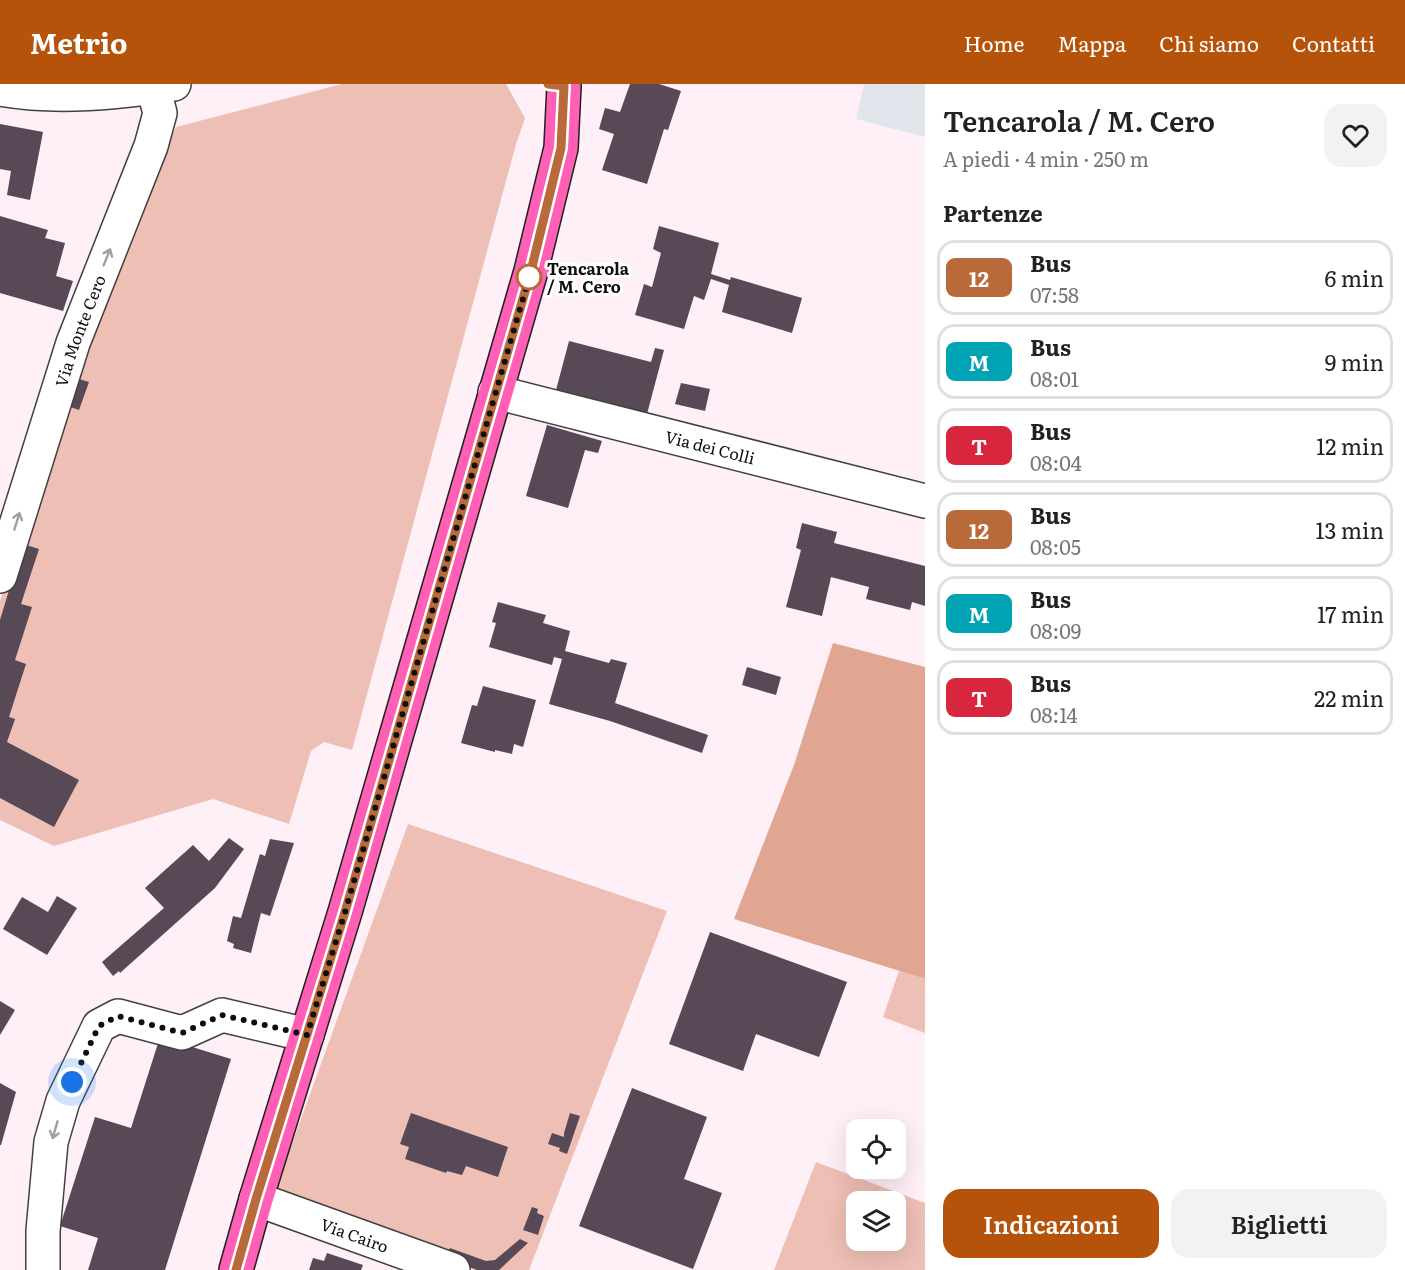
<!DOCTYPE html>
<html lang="it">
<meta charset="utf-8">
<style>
:root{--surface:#fff;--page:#f2f2f2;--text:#222;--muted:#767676;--line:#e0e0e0;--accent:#b45309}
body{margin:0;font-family:Literata,serif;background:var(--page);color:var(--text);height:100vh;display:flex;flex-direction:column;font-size:22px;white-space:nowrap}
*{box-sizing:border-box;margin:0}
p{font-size:20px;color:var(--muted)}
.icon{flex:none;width:33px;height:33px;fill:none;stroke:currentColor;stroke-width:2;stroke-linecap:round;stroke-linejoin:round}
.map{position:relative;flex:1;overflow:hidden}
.sheet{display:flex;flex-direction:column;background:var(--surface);width:480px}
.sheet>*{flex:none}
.badge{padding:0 12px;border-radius:9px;font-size:21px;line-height:39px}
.fabs{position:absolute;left:846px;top:1035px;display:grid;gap:12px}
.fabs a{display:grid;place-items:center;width:60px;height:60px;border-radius:12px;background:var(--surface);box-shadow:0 6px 24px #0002;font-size:30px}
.you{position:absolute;width:30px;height:30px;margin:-15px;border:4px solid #fff;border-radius:50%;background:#1a73e8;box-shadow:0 0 0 9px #1a73e833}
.map>.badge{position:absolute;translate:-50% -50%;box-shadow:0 0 0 3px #fff}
h2{padding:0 18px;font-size:22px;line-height:54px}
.round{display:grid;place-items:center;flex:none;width:63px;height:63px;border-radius:18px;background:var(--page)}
.head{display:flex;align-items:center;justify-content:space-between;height:102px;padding:0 18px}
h1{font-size:28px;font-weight:600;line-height:45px}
.button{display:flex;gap:12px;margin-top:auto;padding:12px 18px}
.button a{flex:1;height:69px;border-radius:18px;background:var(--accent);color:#fff;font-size:24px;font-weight:600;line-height:69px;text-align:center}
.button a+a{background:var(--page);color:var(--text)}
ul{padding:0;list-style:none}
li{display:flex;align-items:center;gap:18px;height:75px;margin:0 12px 9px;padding:0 6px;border:3px solid var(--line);border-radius:18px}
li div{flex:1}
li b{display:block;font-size:22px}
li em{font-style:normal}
li .badge{min-width:66px;font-weight:700;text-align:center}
header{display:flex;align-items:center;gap:36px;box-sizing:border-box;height:84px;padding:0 30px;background:var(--accent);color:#fff}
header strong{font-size:28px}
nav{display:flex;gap:33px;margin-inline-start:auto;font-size:21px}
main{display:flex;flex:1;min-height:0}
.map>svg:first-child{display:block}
</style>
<header>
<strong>Metrio</strong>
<nav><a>Home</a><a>Mappa</a><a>Chi siamo</a><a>Contatti</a></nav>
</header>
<main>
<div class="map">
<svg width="925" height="1186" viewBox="0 0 925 1186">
<rect width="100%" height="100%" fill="#ffeff7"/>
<path fill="#e1e6ed" d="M864 0H925V53L856 35Z"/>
<g fill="#eebfb4" fill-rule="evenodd">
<path d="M342 0H506L525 34 516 60 352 666 324 658 311 667 289 740 213 715 54 762 0 736V517L102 212 176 43Z"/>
<path d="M408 740 667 827 529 1186H475L302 1117 276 1104Z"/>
<path d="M899 887 925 895V949L883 933Z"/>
<path d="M816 1078 925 1119V1186H774ZM856 1118H896V1156H856Z"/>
</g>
<path fill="#e0a691" d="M833 559 925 583V895L734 835 794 681Z"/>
<g fill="#584956">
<path d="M630 0H659L681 7 668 46 664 45 647 100 602 86 614 50 599 45 605 24 620 28Z"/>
<path d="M0 40 43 48 30 116 7 111 11 87 0 85Z"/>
<path d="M0 132 48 146 45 154 65 159 56 192 73 197 63 227 0 209Z"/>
<path d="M659 142 719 159 711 190 730 196 731 193 802 214 792 249 722 228 729 201 711 195 704 216 694 212 684 245 635 231 644 200 652 203 661 169 653 165Z"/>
<path d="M569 257 651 278 655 264 664 266 647 330 556 306Z"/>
<path d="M69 292 89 298 79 326 59 319Z"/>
<path d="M681 299 710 305 705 327 675 320Z"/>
<path d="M547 341 602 357 598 369 585 366 568 424 526 412Z"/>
<path d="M802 439 837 448 834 459 925 482V522L912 518 910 526 866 515 869 503 831 493 822 532 786 523 801 466 796 464Z"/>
<path d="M23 460 39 465 21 520 32 523 15 576 26 580 9 633 15 635 7 658 79 696 54 743 0 714V536Z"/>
<path d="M498 518 546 531 543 539 570 547 565 567 609 579 611 575 627 579 615 619 708 651 702 669 610 637 549 620 562 575 554 573 552 581 489 563 496 539 492 538Z"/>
<path d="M747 583 781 593 776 611 742 601Z"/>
<path d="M483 602 536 616 523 663 514 660 512 670 495 666V668L461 659 472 621 477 622Z"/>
<path d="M229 754 244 765 215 804 120 889 119 887 113 892 102 878 164 824 145 804 193 761 209 777Z"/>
<path d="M270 755 294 759 270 832 261 829 251 869 233 864 234 860 227 857 233 832 241 834 260 770 265 772Z"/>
<path d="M57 812 77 824 47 871 3 845 22 813 48 828Z"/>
<path d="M710 848 847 898 819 973 756 950 743 987 669 960Z"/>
<path d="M0 917 15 926 0 951Z"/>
<path d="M160 953 231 975 165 1186H88L98 1154 60 1142 95 1033 131 1044Z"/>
<path d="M0 999 16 1008 1 1061H0Z"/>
<path d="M632 1004 707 1033 684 1095 722 1109 693 1185 579 1142Z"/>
<path d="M411 1029 508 1063 498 1093 466 1082 462 1091 447 1087 446 1089 405 1075 409 1063 400 1060Z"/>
<path d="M570 1029 580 1032 567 1070 559 1067 560 1064 548 1060 552 1049 564 1053V1049Z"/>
<path d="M532 1123 538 1125 537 1129 544 1132 538 1151 523 1146Z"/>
<path d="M520 1155 528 1159 499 1186H477L446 1174 450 1164 486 1177 495 1176Z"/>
<path d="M327 1169 363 1181 361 1186H309L313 1174 324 1177Z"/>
</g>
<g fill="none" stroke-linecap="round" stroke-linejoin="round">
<defs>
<g id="minor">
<path d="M0 5C55 15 119 9 174 0"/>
<path id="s1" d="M495 308 925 417"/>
<path id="s2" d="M0 492 73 259 151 62 160 29 153 3"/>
<path id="s3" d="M256 1115 453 1186"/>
<path d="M43 1186V1147L51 1058 63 1017 99 942 118 932 182 949 222 931 307 951"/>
</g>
<path id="major" d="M236 1186 256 1115 345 828 531 187 561 64 564 2"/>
</defs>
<use href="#minor" stroke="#414141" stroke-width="36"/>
<use href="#major" stroke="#1f1f1f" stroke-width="36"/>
<use href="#minor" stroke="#fff" stroke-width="33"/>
<use href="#major" stroke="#ff5fb4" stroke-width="33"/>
</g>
<defs><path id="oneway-shaft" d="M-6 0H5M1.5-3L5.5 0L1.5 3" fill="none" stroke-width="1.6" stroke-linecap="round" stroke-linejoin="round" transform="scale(1.5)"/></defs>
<g stroke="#9f9f9f">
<use href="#oneway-shaft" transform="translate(107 173) rotate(-68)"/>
<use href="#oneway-shaft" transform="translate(17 437) rotate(-73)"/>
<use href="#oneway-shaft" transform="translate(55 1046) rotate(106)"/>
</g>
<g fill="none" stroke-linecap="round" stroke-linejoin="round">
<defs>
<path id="line" d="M236 1186 256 1115 345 828 531 187 561 64 564 2 548 0"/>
</defs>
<use href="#line" stroke="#fff" stroke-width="14"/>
<use href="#line" stroke="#b86a3a" stroke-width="9"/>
<path stroke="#0e0e0e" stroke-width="6" stroke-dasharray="0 10.8" d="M72 998 99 942 118 932 182 949 222 931 307 951 345 828 531 187 529 193"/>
</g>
<circle fill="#fff" stroke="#b86a3a" stroke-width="3" cx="529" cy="193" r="12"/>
<g text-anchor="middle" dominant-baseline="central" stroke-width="6" stroke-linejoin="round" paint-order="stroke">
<g font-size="16" font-weight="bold" fill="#0e0e0e" stroke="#fff" text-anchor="start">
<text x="547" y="184">Tencarola<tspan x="547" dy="18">/ M. Cero</tspan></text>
</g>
<g font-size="16" fill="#0e0e0e" stroke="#fff">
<text stroke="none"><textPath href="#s2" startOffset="258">Via Monte Cero</textPath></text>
<text stroke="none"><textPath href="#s1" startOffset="222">Via dei Colli</textPath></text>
<text stroke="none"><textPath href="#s3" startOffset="105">Via Cairo</textPath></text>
</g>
</g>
</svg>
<div class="fabs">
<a><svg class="icon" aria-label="locate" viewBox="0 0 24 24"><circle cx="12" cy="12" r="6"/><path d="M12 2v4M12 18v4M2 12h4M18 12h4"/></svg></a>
<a><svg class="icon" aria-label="layers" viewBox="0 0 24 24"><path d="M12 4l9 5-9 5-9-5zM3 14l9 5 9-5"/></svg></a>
</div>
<div class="you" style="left:72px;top:998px"></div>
</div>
<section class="sheet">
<div class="head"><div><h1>Tencarola / M. Cero</h1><p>A piedi · 4 min · 250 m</p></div><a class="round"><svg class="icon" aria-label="heart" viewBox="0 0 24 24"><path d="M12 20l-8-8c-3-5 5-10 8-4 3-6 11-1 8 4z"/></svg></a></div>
<h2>Partenze</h2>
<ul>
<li><span class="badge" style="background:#b86a3a;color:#fff">12</span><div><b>Bus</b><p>07:58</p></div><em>6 min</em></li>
<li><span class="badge" style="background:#00a3b4;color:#fff">M</span><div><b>Bus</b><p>08:01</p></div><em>9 min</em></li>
<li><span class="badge" style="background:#d7263d;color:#fff">T</span><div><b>Bus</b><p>08:04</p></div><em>12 min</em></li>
<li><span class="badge" style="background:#b86a3a;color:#fff">12</span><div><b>Bus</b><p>08:05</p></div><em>13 min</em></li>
<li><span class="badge" style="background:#00a3b4;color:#fff">M</span><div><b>Bus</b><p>08:09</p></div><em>17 min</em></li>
<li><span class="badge" style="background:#d7263d;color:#fff">T</span><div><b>Bus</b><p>08:14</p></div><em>22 min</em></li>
</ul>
<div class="button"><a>Indicazioni</a><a>Biglietti</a></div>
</section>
</main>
